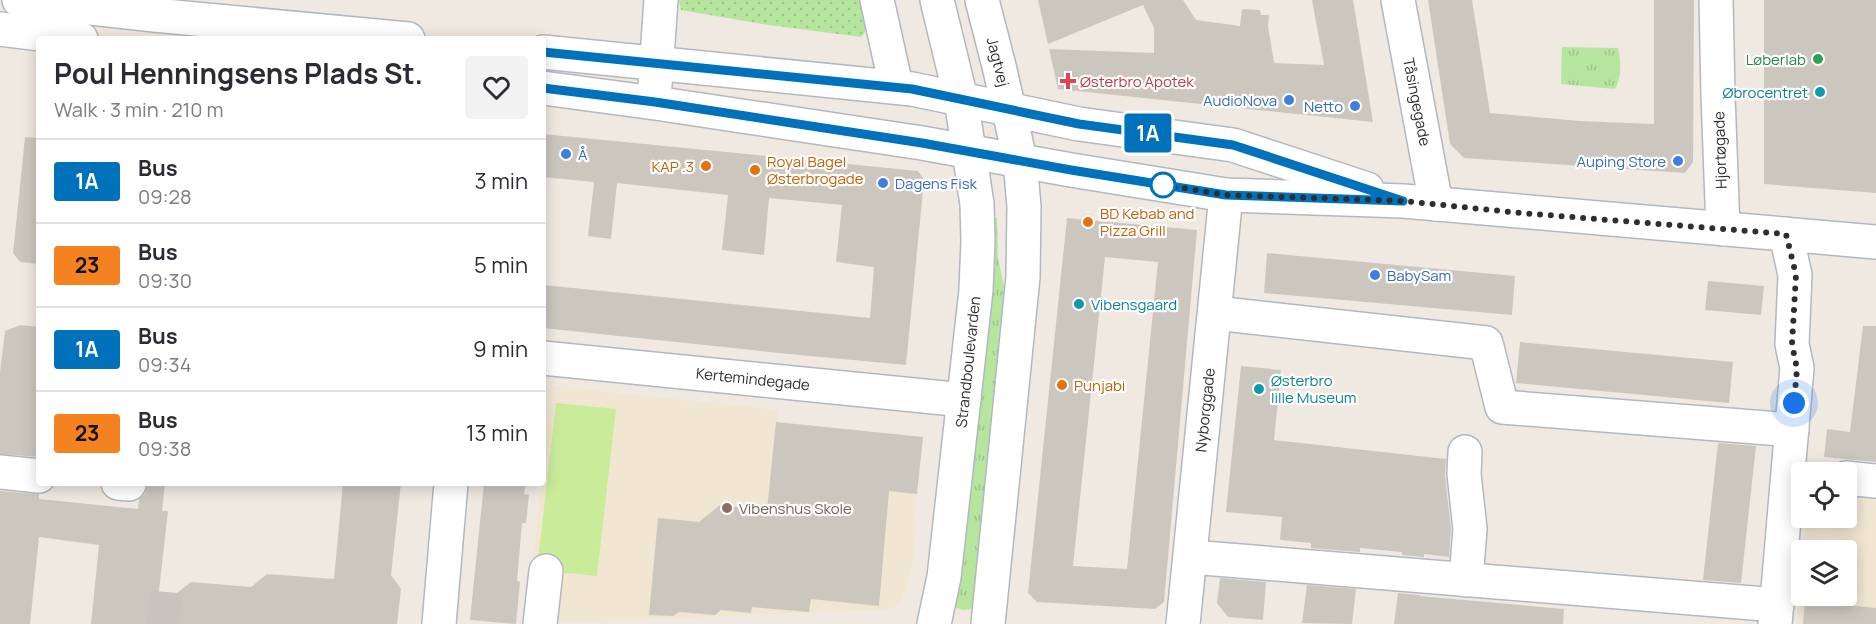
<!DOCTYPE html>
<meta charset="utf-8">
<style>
:root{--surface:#fff;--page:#f2f2f3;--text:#2b2b33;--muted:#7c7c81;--line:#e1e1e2}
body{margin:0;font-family:Manrope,sans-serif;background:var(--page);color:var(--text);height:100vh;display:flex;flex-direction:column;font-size:22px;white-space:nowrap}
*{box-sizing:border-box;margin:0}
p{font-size:20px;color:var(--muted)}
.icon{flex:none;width:33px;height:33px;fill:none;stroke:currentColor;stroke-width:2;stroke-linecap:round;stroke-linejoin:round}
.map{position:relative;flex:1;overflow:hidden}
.panel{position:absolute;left:36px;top:36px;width:510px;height:450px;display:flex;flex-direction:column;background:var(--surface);border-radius:6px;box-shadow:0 3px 15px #0003}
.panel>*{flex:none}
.badge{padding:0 12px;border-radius:4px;font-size:21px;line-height:39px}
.tools{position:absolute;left:1791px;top:462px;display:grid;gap:12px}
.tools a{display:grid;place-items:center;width:66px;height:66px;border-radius:6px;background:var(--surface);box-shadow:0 3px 15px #0003;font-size:30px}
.you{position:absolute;width:30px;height:30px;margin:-15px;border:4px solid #fff;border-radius:50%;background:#1a73e8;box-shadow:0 0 0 9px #1a73e833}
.map>.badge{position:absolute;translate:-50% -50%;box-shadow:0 0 0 3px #fff}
.round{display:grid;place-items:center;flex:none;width:63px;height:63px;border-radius:6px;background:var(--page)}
.overview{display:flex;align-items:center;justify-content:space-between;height:102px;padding:0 18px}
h1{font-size:28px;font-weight:700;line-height:45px}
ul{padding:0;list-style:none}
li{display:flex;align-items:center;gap:18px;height:84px;padding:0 18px;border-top:2px solid var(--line)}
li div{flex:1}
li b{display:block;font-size:22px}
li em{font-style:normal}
li .badge{min-width:66px;font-weight:700;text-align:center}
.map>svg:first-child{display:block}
</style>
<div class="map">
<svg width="1876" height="624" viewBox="0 0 1876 624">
<defs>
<pattern id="grass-tufts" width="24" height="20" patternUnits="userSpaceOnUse" patternTransform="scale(1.5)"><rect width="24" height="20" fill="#b6e59e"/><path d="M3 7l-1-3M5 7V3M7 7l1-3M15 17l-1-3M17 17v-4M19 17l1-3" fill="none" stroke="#9dc588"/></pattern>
<pattern id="park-dots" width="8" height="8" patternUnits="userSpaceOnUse" patternTransform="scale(1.5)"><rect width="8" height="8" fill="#b6e59e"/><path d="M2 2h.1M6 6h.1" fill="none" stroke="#9dc588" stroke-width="1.8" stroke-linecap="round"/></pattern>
</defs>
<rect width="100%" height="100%" fill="#efe9e1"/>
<g fill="#f0e6d1">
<path d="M551 386 778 410 777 422 923 437 914 522 917 523 912 568 901 602 892 609 527 624 541 483H543V464Z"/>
<path d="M1847 491 1876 493V624H1798L1801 582 1802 596H1846V550H1804L1807 518H1846Z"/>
</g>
<g fill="url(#grass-tufts)">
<path d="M1562 47 1618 48C1621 62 1622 76 1615 89L1561 84Z"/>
<path d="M990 216 997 218 998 258 1006 296 975 609 963 610 951 606Z"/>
</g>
<path fill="url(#park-dots)" d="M679 0H863L869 27 861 37 769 25 681 10Z"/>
<path fill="#c9ec9a" d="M556 403 616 409 597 576 537 570Z"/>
<g fill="#cbc7bf" fill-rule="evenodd">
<path d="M1038 0H1183L1196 20 1240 26 1242 9 1260 10 1261 15H1269L1268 26 1274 63 1324 65 1312 0H1353L1373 122 1058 89 1049 49 1154 53V28L1143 5 1048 44Z"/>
<path d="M1428 0H1472L1490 113 1580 121 1654 124V0H1694L1693 162 1685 173 1464 158 1450 144Z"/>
<path d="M1764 0H1876V193L1764 184Z"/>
<path d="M543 134 918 171 924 180 906 365 789 354 543 328V285L870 318 874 267 836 262 842 205 769 198 764 255 722 250 728 195 617 183 611 239 588 236 594 182 543 177Z"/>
<path d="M25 137 39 138V264L20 262 13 253Z"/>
<path d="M1067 218 1197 230 1164 602 1155 609 1037 602 1028 593ZM1105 257 1158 262 1127 569 1073 566Z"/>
<path d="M1267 253 1515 276 1512 315 1264 293Z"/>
<path d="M1708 281 1764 286 1761 315 1705 310Z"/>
<path d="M20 325 39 327V378L37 402H39V457L0 454V372L5 331Z"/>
<path d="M1863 326H1876V462L1824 457 1827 429 1850 432Z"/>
<path d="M1520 342 1733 362 1729 403 1516 383Z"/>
<path d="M1241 366 1281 370 1274 440 1446 459 1445 476 1451 529 1449 557 1424 554V557L1402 555V552L1360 548V552L1311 548V543L1280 540 1282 517 1226 512Z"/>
<path d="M776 422 923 437 917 494 889 491 879 606 811 599 809 612 752 607 751 613 721 610 715 615 679 612 673 616 649 615 658 518 699 522 720 505 767 510Z"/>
<path d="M1718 443 1756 446 1741 583 1703 580Z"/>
<path d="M147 483H165L162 511H168L157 608 191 582 251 587 267 574 334 579 343 483H401L391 575 401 589 397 624H91L99 545 39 537 30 624H0V491L39 494V499L138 509 139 499 145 494Z"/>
<path d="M484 483H526L524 494 529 495 526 523H522L517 581 520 582 516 624 470 620Z"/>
<path d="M1220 578 1266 582 1263 620 1228 617 1217 603Z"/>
<path d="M1307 585 1356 589 1352 624 1302 623Z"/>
<path d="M1398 593 1420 595V596L1564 609 1563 624H1394Z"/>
<path d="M1805 601 1876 608V624H1803Z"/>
</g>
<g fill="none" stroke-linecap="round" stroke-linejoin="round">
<path stroke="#c8c4bd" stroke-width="33" stroke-dasharray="33 16" stroke-linecap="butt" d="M163 624 166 592"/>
<defs>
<g id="minor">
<path d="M19 0 154 15 408 39"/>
<path d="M877 0 896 86"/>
<path d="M982 0 1000 70 1020 160 1024 207 1023 277 988 624"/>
<path d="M1398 0 1436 204"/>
<path d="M1716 0 1718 95 1723 229"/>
<path d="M0 29 81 39"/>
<path d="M543 52 912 89 1079 124 1233 145 1367 189"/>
<path d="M655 85 661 0"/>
<path d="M543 88 655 103 922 143 1071 170 1226 195 1403 201 1876 242"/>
<path d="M1215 313 1486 343 1502 407 1792 430"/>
<path d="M543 358 964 400"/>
<path d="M1465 452 1464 474 1470 529 1466 580"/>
<path d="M0 472 39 476"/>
<path d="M1846 478 1876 481"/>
<path d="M118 483 129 484"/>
<path d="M1191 557 1777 605"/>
<path d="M439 624 451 483"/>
<path d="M540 624 546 571"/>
<path d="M934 624 944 577 976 290 978 241 977 204 961 99 937 0"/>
<path d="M1183 624 1226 195"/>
<path d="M1775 624 1797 368 1792 344 1795 275 1786 234"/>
</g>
</defs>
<use href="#minor" stroke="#b4b7c1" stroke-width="36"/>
<use href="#minor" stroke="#fff" stroke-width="33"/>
</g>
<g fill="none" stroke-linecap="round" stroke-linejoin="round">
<defs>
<path id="line" d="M543 52 912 89 1079 124 1233 145 1403 201 1226 195 1071 170 922 143 655 102 543 88"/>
</defs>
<use href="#line" stroke="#fff" stroke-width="14"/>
<use href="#line" stroke="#0072bc" stroke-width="9"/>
<path stroke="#2e2e2e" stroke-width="6" stroke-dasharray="0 10.8" d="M1163 185 1158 184 1226 195 1403 201 1521 213 1786 234 1796 275 1792 344 1797 369 1794 403"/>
</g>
<circle fill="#2e9e5b" stroke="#fff" stroke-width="2" cx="1818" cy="59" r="6"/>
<path fill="#e0444e" stroke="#fff" stroke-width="2" d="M1065 72h6v6h6v6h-6v6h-6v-6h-6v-6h6z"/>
<g fill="#0f9aa8" stroke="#fff" stroke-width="2">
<circle cx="1820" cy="92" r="6"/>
<circle cx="1079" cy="304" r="6"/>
<circle cx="1259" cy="389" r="6"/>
</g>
<g fill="#3f7fe0" stroke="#fff" stroke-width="2">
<circle cx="1289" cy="100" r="6"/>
<circle cx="1355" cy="106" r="6"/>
<circle cx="566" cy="154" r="6"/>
<circle cx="1678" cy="161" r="6"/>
<circle cx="883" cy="183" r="6"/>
<circle cx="1375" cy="275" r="6"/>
</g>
<g fill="#e8710a" stroke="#fff" stroke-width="2">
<circle cx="706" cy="166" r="6"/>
<circle cx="755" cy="170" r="6"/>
<circle cx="1088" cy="222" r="6"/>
<circle cx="1062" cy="385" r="6"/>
</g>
<circle fill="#fff" stroke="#0072bc" stroke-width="3" cx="1163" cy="185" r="12"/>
<circle fill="#8d6e63" stroke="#fff" stroke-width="2" cx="727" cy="508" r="6"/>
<g text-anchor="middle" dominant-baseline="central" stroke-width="4.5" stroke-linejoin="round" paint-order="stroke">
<g font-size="15" fill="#27864d" stroke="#fff" text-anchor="end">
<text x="1806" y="59">Løberlab</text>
</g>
<g font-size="15" fill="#2e2e2e" stroke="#fff">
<text transform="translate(998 62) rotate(76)">Jagtvej</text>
<text transform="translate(1417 102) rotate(79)">Tåsingegade</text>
<text transform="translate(1720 150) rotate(-92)">Hjortøgade</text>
<text transform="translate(968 362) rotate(-84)">Strandboulevarden</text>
<text transform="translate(753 379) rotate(6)">Kertemindegade</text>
<text transform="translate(1205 410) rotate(-84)">Nyborggade</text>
</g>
<g font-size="15" fill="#be3a42" stroke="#fff" text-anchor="start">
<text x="1080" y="81">Østerbro Apotek</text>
</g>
<g font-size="15" fill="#0d838f" stroke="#fff" text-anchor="start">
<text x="1808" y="92" text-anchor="end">Øbrocentret</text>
<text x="1091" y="304">Vibensgaard</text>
<text x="1271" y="380">Østerbro<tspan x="1271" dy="17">lille Museum</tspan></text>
</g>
<g font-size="15" fill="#366cbe" stroke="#fff" text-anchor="end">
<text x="1277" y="100">AudioNova</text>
<text x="1343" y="106">Netto</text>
<text x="578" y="154" text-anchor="start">Å</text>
<text x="1666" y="161">Auping Store</text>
<text x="895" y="183" text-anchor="start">Dagens Fisk</text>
<text x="1387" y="275" text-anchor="start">BabySam</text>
</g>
<g font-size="15" fill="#c56008" stroke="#fff" text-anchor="start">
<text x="767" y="161">Royal Bagel<tspan x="767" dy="17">Østerbrogade</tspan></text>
<text x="694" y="166" text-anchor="end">KAP .3</text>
<text x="1100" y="213">BD Kebab and<tspan x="1100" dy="17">Pizza Grill</tspan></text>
<text x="1074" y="385">Punjabi</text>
</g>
<g font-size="15" fill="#785e54" stroke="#fff" text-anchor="start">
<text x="739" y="508">Vibenshus Skole</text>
</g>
</g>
</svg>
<div class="tools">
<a><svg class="icon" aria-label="locate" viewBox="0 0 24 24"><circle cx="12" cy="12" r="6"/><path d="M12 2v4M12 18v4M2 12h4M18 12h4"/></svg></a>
<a><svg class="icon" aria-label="layers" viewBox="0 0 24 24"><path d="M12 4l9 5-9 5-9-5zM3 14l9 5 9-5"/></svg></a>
</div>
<div class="you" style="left:1794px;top:403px"></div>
<b class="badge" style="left:1148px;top:133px;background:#0072bc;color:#fff">1A</b>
<section class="panel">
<div class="overview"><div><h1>Poul Henningsens Plads St.</h1><p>Walk · 3 min · 210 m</p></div><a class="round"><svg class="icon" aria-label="heart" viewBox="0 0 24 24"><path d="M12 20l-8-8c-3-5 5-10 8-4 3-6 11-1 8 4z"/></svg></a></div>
<ul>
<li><span class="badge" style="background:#0072bc;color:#fff">1A</span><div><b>Bus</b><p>09:28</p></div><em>3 min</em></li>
<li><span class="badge" style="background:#f58220;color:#111">23</span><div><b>Bus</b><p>09:30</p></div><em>5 min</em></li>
<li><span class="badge" style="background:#0072bc;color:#fff">1A</span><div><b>Bus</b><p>09:34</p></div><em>9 min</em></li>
<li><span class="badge" style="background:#f58220;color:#111">23</span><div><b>Bus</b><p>09:38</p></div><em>13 min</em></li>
</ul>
</section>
</div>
